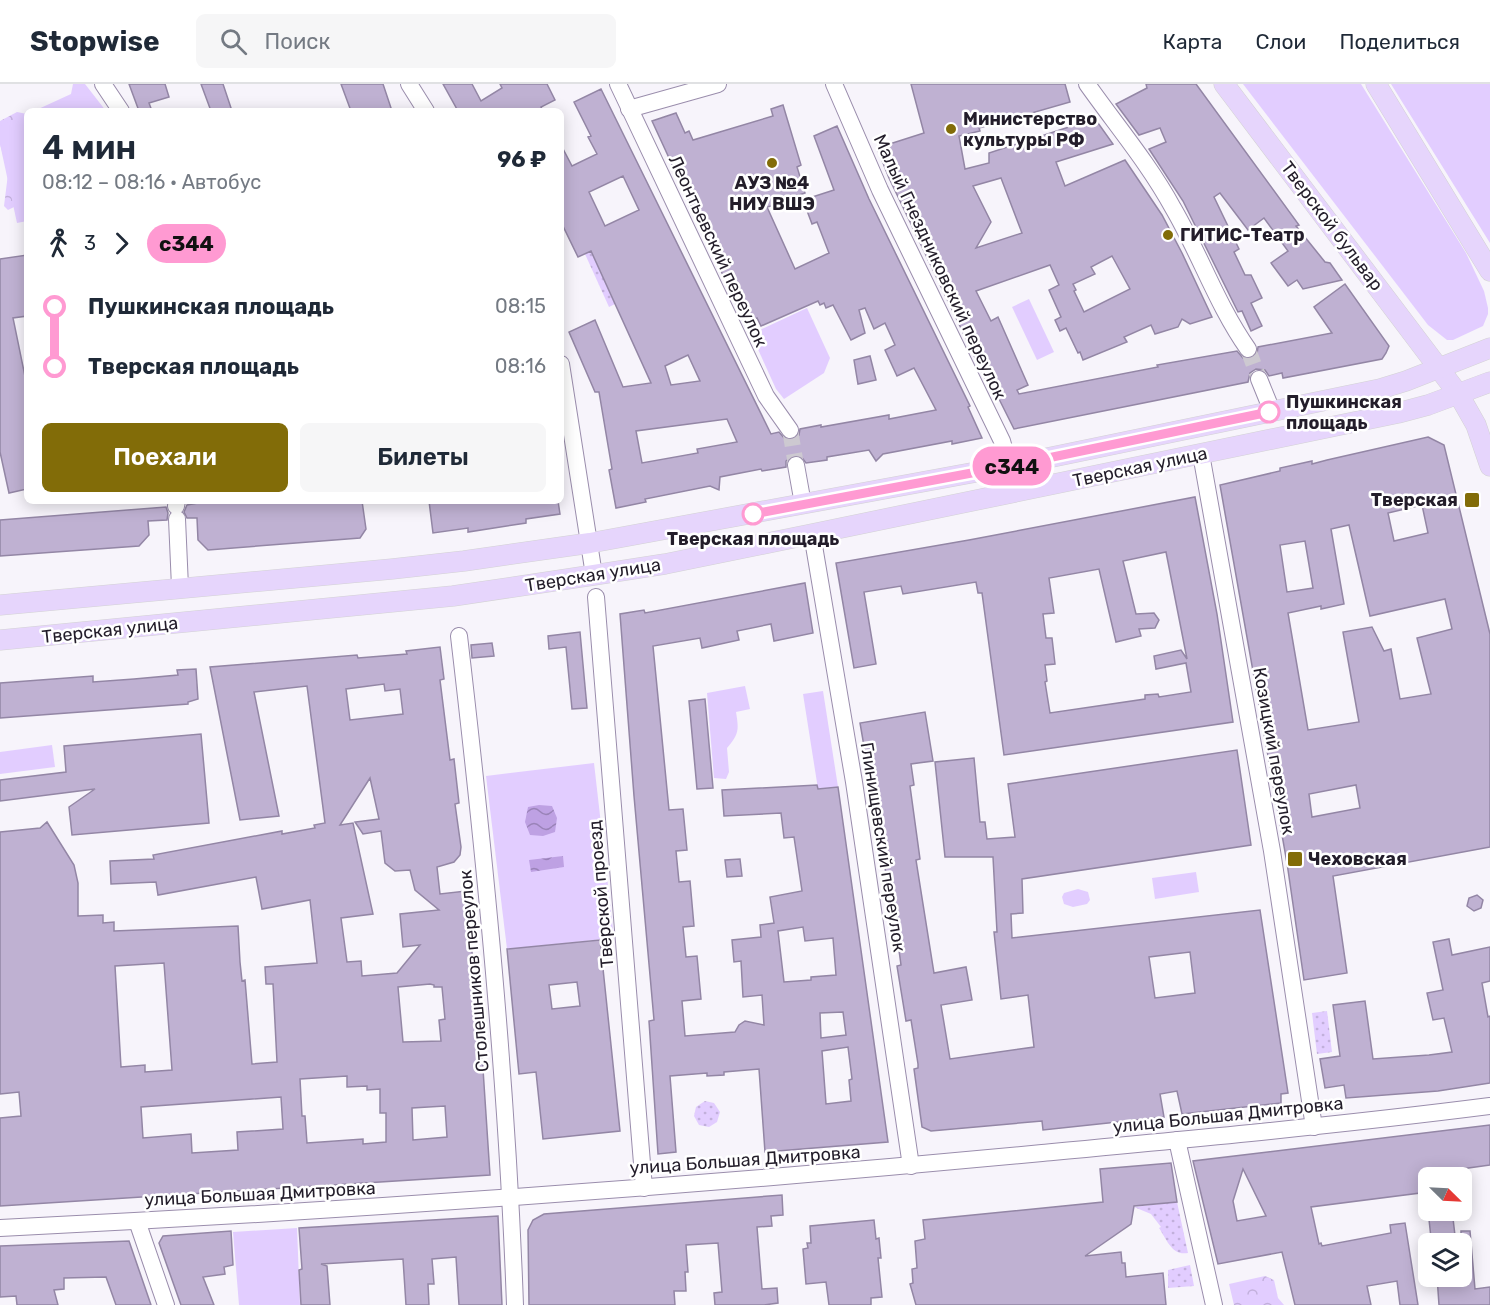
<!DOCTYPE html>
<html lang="ru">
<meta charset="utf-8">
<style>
:root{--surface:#fff;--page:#f6f6f7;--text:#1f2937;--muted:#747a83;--line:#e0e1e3;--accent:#826c08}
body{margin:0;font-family:Rubik,sans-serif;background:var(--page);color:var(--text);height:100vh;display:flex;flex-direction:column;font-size:22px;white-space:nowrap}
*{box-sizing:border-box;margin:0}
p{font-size:20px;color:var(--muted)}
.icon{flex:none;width:33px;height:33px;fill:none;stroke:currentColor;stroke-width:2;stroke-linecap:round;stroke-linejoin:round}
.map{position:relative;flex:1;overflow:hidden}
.drawer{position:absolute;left:24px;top:24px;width:540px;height:396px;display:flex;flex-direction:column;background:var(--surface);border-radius:9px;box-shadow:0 3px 15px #0003}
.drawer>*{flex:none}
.badge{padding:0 12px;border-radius:20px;font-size:21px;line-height:39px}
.needle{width:39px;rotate:114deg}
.buttons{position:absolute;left:1418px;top:1083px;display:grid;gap:12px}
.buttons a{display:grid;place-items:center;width:54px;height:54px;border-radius:9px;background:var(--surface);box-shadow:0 3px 15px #0003;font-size:30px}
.map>.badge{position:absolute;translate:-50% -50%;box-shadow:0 0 0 3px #fff}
.legs{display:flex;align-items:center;gap:9px;height:66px;padding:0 18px;font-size:20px}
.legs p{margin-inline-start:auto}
.head{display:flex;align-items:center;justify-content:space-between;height:102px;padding:0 18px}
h1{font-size:33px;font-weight:600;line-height:45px}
.cta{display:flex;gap:12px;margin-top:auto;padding:12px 18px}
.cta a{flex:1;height:69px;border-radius:9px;background:var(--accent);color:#fff;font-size:24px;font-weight:600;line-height:69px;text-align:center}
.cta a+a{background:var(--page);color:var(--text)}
ul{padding:0 18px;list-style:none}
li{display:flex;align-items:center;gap:21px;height:60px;font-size:22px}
li i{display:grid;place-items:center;width:9px;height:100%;margin:0 8px;background:currentColor}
li i::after{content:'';width:15px;height:15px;margin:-8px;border:4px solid;border-radius:50%;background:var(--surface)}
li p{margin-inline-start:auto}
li:first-child i{background:linear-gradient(#0000 50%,currentColor 0)}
li:last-child i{background:linear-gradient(currentColor 50%,#0000 0)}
header{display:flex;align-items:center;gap:36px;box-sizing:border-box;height:84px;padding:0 30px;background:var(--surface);border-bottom:2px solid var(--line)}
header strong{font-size:28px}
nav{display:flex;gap:33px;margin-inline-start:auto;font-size:21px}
.search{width:420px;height:54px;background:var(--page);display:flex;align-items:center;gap:15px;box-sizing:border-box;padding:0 21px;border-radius:9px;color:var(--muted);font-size:22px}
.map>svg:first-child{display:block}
</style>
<header>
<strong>Stopwise</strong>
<div class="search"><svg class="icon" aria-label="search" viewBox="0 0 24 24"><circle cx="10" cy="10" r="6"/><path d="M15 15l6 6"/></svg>Поиск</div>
<nav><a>Карта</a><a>Слои</a><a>Поделиться</a></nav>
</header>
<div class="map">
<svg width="1490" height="1221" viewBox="0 0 1490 1221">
<defs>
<pattern id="grass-dots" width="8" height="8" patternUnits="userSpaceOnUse" patternTransform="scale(1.5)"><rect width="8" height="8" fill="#e2cdff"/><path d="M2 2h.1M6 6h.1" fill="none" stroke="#c2b0db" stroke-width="1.8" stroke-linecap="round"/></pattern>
<pattern id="forest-crowns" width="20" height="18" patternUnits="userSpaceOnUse" patternTransform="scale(1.5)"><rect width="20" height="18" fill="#e2cdff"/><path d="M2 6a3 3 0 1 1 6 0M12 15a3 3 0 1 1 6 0" fill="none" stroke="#c2b0db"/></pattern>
<pattern id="water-waves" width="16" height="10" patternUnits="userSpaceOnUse" patternTransform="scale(1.5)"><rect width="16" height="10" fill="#bea1e3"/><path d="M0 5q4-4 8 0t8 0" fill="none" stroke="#9a83b8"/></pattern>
</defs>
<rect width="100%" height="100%" fill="#f7f4fb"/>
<g fill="url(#grass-dots)">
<path d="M591 167 615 220 609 223 585 170Z"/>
<path d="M1327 927 1332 968 1317 970 1312 929Z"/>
<path d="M705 1017 714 1019 720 1028 717 1038 709 1043 699 1041 694 1032 696 1023Z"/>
<path d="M1177 1118 1188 1169C1172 1172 1167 1156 1159 1144L1161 1143 1151 1130 1134 1123Z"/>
<path d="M1190 1181 1194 1202 1168 1204V1186Z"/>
</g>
<g fill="url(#forest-crowns)">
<path d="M17 28 27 30V70L14 123 8 126 4 122 8 90 0 60V37Z"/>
<path d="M1265 1192 1274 1196 1278 1214 1284 1221H1234L1229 1200Z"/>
</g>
<g fill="#e2cdff">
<path d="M73 0H85L106 27H34L71 10Z"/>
<path d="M1243 0H1361L1466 169 1484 207 1488 224V230L1483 242 1453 256H1447L1428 241Z"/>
<path d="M1391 0H1490V159Z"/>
<path d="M27 30V137L17 139 0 60V42Z"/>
<path d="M1029 215 1054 268 1037 276 1012 223Z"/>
<path d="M807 224 830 274 824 289 784 315 776 305 751 250Z"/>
<path d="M745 602 750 625 736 628C739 646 739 650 727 664L729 688 726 695 714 694 707 609Z"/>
<path d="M823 607 838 703 818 705 803 610Z"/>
<path d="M52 661 55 683 0 690V668Z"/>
<path d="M594 679 614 854 507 865 486 692Z"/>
<path d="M1196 788 1199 808 1155 815 1152 794Z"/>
<path d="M1078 805 1088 808 1090 816 1087 820 1073 823 1064 820 1062 813 1064 809Z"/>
<path d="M297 1144 300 1221H239L233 1148Z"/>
</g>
<g fill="url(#water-waves)">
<path d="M539 721 552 722 557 734 555 748 543 752 530 751 525 738 528 723Z"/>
<path d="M563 772 564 783 531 788 529 776Z"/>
</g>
<g fill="#bfb1d2" stroke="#9386a5" stroke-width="1.5" fill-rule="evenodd">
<path d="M129 0H165L169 13 149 19 152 27H139Z"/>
<path d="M201 0H223L232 27H211Z"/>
<path d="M341 0H383L392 27H351Z"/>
<path d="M443 0H472L481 17 502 4 500 0H547L555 16 541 23 543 27H458Z"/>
<path d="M911 0H1065L1070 18 979 44 980 47 959 52 965 85 989 79V69L1072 42 1093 32 1113 60 1056 78 1065 102 1125 76 1162 131 1182 169 1212 233 1190 240 1182 235 1178 243 1155 250 1151 241 1124 253 1127 258 1083 276 1080 268 1078 269 1066 244 1060 247 1055 236 1061 233 1049 206 1059 201 1050 181 976 207 991 237 998 233 1028 301 1017 306 1019 310 1158 283 1157 281 1237 267 1243 274 1249 275 1257 270 1258 263 1332 249 1314 223 1345 200 1389 262 1386 269 1382 275 1283 294 1282 289 1269 292 1265 286 1256 285 1250 289 1248 298 1014 345 995 307 992 309 889 94 877 64 924 49ZM1001 94 1022 149 976 164 991 138 973 102ZM1112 172 1130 205 1084 228 1074 207 1076 206 1073 200 1095 190 1091 183Z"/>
<path d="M1146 0H1196L1299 141 1296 142 1325 178 1330 179 1342 196 1303 205 1297 196 1288 202 1271 179 1288 167 1264 134 1248 146 1220 109 1214 113 1239 165 1234 168 1245 191H1251L1262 214 1251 219 1262 242 1251 247 1242 227 1238 228 1183 117 1149 65 1166 58 1160 44 1139 51 1116 20 1147 4Z"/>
<path d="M601 5 771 350 779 348 785 355 792 356 799 351 800 345 821 341V343L889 331V335L936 326 914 284 897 292 885 266 895 261 885 239 874 245 865 224 859 226 865 249 851 256 833 221 826 224 824 219 820 221 818 217 761 242 757 234 745 239 652 37 676 29 685 49 689 47 693 56 773 32 771 25 783 21 801 81 797 83 805 109 774 119 775 121 767 123 795 185 829 169 817 138 812 140 803 116 834 106 814 52 837 42 869 115 970 322 968 323 982 354 952 360V357L883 370 876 377 869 366 827 373V376L806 379 800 371H794L786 377V383L762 387 761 385 720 393 719 406 710 402 645 415 646 418 616 424 609 386 612 385 599 308H595L569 248 595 236 623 303 651 299 591 167 578 173 561 138V61L572 82 597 70 588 53 591 52 574 18ZM623 92 639 126 605 142 589 108ZM688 271 700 297 671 301 665 282ZM727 335 737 358 697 365 698 369 642 379 636 347Z"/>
<path d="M27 171V232L13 234 27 302V405L9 409 0 368V175Z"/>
<path d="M870 272 876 296 858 300 854 276Z"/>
<path d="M1428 353 1444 361 1490 550V763L1333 792 1347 889 1304 896 1287 779 1220 401 1280 387V384L1312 377V380L1327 376ZM1422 421 1428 449 1394 457 1388 429ZM1349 441 1370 532 1445 515 1452 545 1417 554 1431 610 1400 615 1391 565 1384 567 1372 543 1343 548 1359 638 1308 646 1288 529 1321 522V525L1344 520 1331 445ZM1305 457 1313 504 1287 508 1280 461ZM1356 701 1360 724 1312 733 1309 710Z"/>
<path d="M1195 413 1217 530 1233 638 1004 671 982 509H978L976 498 903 510 901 502 864 508 876 580 854 584 836 479 969 456ZM1166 468 1187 575 1181 566 1154 572 1156 585 1186 579 1191 608 1159 613 1158 610 1145 611V615L1050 629 1045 598 1047 597 1045 581 1055 580 1052 554H1046L1043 530 1054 529 1049 494 1099 485 1116 558 1141 552 1139 545 1155 544 1159 536 1154 529 1136 530 1123 477Z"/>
<path d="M209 417H362L366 445 360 454 208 466 198 456 197 434H187L184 428 187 421Z"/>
<path d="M429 417H558L560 430 526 435V439L468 448V444L433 449Z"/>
<path d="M166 423 168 429 167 436 148 437 149 451 139 462 0 472V436Z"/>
<path d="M805 499 813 549 774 557 771 540 737 547 739 556 702 564 700 554 653 562 669 726 683 725 687 766 676 767 679 798 690 797 694 842 683 843 686 873 697 872 701 915 682 917 685 952 735 948 739 941 745 937 764 941 762 911 743 913 741 877 734 878 732 856 761 853 760 841 774 839 770 813 802 807 794 753 784 754 781 729 724 732 722 706 817 701 818 705 838 703 888 1058 765 1068 759 985 724 988V991L707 992V989L670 992 676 1068 658 1070 649 937 654 936 634 712 620 530 644 526 645 529ZM803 843 805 857 833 854 836 891 811 893V896L784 898 778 847ZM843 928 846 951 821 954 820 929ZM848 963 852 995 849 996 851 1017 826 1020 822 967Z"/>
<path d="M580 548 587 624 572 625 566 563 549 565 548 552Z"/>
<path d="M492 559 494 572 472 574 471 561Z"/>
<path d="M440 563 444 595 440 596 450 676 454 675 459 719 455 720 461 763 460 771 454 778 437 783 440 810 466 807 482 970 490 1091 0 1122V1034L21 1032 19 1008 0 1010V748L40 744 47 738 74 781 78 799V832L103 831V839L114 838V847L238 842 240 878 242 897 245 896 252 980 277 978 273 900H266L265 883 317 879 310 816 262 825 256 793 158 811 156 798 111 800 110 777 154 775 153 771 282 747V750L315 744 314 741 325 739 307 602 254 608 279 732 240 736 210 583 357 571 358 574 407 570 406 567ZM384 600 385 607 400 605 403 630 350 636 346 605ZM370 694 379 735 355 738 363 750 381 747 385 779 395 787 410 786 415 806 439 826 400 830 403 863 420 861 397 889 362 892 361 877 347 878 341 834 373 830 353 739 340 741ZM164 879 172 986 145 988V981L121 983 115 882ZM430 900 434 901V903H442L445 935 439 936 441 957 403 958 398 903ZM347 992V1003L367 1002V1006L380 1005V1029H386V1058L363 1060V1055L307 1059 305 1032H302L300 995ZM281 1013 283 1045 237 1048 238 1066 192 1069 191 1050 143 1054 141 1023ZM445 1022 447 1053 413 1056 412 1024Z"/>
<path d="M196 585 198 615 188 618V620L0 634V599L93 592V598L134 595 178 591 177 586Z"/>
<path d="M705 615 713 704 697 705 689 617Z"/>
<path d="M925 628 933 677 911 680 914 701 910 702 920 775 916 776 934 889 966 883 972 916 941 921 950 975 1034 963 1028 911 1001 915 994 848H997L993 773H945L935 678 974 674 980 738H985L987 755 1015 753 1008 700 1237 666 1251 761 1022 795 1023 829 1011 830 1012 854 1260 826 1288 1009 1281 1010V1019L1182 1030 1177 1007 1160 1010 1164 1033 1043 1046 1042 1037 931 1047 922 1043 914 985 918 984V980L911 936 906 937 897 882 901 881 898 859 860 639ZM1190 868 1195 909 1155 914 1149 873Z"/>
<path d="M201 650 209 739 72 751 69 723 95 705 0 717V696L66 688 64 662Z"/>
<path d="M740 775 742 792 727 793 725 776Z"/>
<path d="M1477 811 1483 816 1481 824 1474 827 1467 822 1469 814Z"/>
<path d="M1449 855 1452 871 1490 863V897L1482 899 1488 933 1490 932V999L1438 1007 1346 1014 1344 1001 1325 1004 1320 975 1340 972 1333 921 1365 917 1373 975 1429 971 1452 968 1444 934 1433 936 1427 909 1443 906 1433 858Z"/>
<path d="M600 856 620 1047 543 1055 536 988 519 990 507 865ZM577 898 580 922 552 925 549 901Z"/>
<path d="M1490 1041V1081L1447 1087 1448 1094H1428V1108L1311 1123 1319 1160 1321 1159 1322 1162 1391 1149 1390 1141 1405 1139 1418 1221H1400L1397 1197 1367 1202 1371 1221H1295L1282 1168 1218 1180 1193 1077ZM1243 1085 1266 1132 1237 1137 1233 1117Z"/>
<path d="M1171 1079 1177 1118 1134 1122 1131 1140 1085 1172 1121 1168 1122 1179H1125L1126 1193 1163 1189 1166 1221H916L910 1200 913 1199 912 1185 917 1184 915 1157 925 1155 923 1136 1103 1118 1100 1085Z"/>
<path d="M782 1111 783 1131 771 1132 772 1142 757 1143 762 1205 777 1204 778 1219 764 1221H715L714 1209 722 1208 718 1159 686 1161 688 1188H685L686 1207H674L675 1221H529L528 1146 533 1136 544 1130Z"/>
<path d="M1428 1126H1452L1456 1160H1434V1154H1431Z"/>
<path d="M498 1132 502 1221H459L456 1173 432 1175 434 1200H428L429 1221H406L403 1175 321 1180 327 1182 330 1221H301L299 1186 302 1185 299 1144Z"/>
<path d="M874 1136 876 1155 879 1154 881 1174H878L882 1213 871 1214V1221H829L826 1198 806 1200 803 1165 808 1164 807 1159H811L810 1142Z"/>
<path d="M231 1147 233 1181 224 1183 225 1190 203 1193 214 1221H181L159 1159 163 1152Z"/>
<path d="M1461 1147H1470L1475 1205 1490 1203V1221H1439L1437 1192H1461Z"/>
<path d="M129 1157 151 1221H116L106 1193 64 1194V1205L54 1206 58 1221H17L16 1212 0 1213V1162Z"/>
</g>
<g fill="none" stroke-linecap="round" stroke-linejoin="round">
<g stroke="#cdc9d1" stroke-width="16" stroke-dasharray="16 8" stroke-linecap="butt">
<path d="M1248 265 1259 295"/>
<path d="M790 346 796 381"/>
</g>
<defs>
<g id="minor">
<path d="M103 0 121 27"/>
<path d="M409 0 426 27"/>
<path d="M618 0 766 312 790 346"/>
<path d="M834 0 880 106 1002 357 1009 382"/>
<path d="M1087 0C1116 41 1149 80 1173 124 1200 170 1217 221 1248 265"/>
<path d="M629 25 718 0"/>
<path d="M561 280 594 491"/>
<path d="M1259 295 1272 327"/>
<path d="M1201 370 1272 767 1314 1043"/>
<path d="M796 381 803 420"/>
<path d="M176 422 177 417"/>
<path d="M177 435 180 503"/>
<path d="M812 450 854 698 911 1082"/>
<path d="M596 513 644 1104"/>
<path d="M459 552C485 774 507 997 515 1221"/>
<path d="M1177 1056 1214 1221"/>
<path d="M137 1137 166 1221"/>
<path d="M0 1144C348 1127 695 1102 1042 1069 1191 1055 1341 1041 1490 1022"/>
</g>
<g id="major">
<path d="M1224 0 1459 311 1476 341 1490 382"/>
<path d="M1376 0 1490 187"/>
<path d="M0 521 392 485 464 477 590 459 1009 382 1380 305 1406 297 1490 264"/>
<path d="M0 556 453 512 594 491 665 480 812 450 1398 329 1428 321 1490 298"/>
</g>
</defs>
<use href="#minor" stroke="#9a8dac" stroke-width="18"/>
<use href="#major" stroke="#d3d2d4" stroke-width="21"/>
<use href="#minor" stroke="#fff" stroke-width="16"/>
<use href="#major" stroke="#e6d5fc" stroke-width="20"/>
</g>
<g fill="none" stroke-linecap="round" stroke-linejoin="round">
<defs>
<path id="line-1" d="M753 430 1009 382 1269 328"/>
</defs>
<use href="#line-1" stroke="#fff" stroke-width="14"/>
<use href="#line-1" stroke="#ff9ad2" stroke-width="9"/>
</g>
<g fill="#826c08" stroke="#fff" stroke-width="2">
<circle cx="951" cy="45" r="6"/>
<circle cx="772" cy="79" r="6"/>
<circle cx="1168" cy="151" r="6"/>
<rect x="1464" y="408" width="16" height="16" rx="3"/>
<rect x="1287" y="767" width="16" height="16" rx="3"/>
</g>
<g fill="#fff" stroke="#ff9ad2" stroke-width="3">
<circle cx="1269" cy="328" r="10"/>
<circle cx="753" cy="430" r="10"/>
</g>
<g text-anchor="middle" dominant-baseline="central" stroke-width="5" stroke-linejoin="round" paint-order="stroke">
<g font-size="18" font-weight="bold" fill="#231d2a" stroke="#fff" text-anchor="start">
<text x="963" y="35">Министерство<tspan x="963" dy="21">культуры РФ</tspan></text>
<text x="772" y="99" text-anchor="middle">АУЗ №4<tspan x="772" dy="21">НИУ ВШЭ</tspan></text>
<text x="1180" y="151">ГИТИС-Театр</text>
<text x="1458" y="416" text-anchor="end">Тверская</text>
<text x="1308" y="775">Чеховская</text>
</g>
<g font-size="18" fill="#231d2a" stroke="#fff">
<text transform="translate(1332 142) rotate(53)">Тверской бульвар</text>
<text transform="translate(718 167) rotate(65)">Леонтьевский переулок</text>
<text transform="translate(940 183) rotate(65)">Малый Гнездниковский переулок</text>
<text transform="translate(1140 383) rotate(-12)">Тверская улица</text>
<text transform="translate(593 491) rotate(-9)">Тверская улица</text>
<text transform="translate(110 546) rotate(-6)">Тверская улица</text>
<text transform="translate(1274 667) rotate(80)">Козицкий переулок</text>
<text transform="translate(883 763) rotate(81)">Глинищевский переулок</text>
<text transform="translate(601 810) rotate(-95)">Тверской проезд</text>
<text transform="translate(474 887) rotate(-95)">Столешников переулок</text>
<text transform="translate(1228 1031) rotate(-6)">улица Большая Дмитровка</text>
<text transform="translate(745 1076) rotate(-4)">улица Большая Дмитровка</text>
<text transform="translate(260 1110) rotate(-3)">улица Большая Дмитровка</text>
</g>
<g font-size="18" font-weight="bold" fill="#231d2a" stroke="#fff" text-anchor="start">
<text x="1286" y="318">Пушкинская<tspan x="1286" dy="21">площадь</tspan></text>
<text x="753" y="455" text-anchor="middle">Тверская площадь</text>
</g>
</g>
</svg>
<div class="buttons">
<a><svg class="needle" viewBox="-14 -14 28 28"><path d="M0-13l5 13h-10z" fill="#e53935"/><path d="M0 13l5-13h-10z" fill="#747a83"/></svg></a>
<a><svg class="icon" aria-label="layers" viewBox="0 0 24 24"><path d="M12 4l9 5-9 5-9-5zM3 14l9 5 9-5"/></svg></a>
</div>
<b class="badge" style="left:1012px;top:382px;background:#ff9ad2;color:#111">с344</b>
<section class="drawer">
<div class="head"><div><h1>4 мин</h1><p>08:12 – 08:16 · Автобус</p></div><b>96 ₽</b></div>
<div class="legs"><svg class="icon" aria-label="walk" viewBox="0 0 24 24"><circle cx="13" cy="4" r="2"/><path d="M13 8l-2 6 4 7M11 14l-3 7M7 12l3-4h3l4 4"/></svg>3<svg class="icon" aria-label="forward" viewBox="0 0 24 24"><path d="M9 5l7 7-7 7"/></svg><b class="badge" style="background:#ff9ad2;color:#111">с344</b></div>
<ul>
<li><i style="color:#ff9ad2"></i><b>Пушкинская площадь</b><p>08:15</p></li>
<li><i style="color:#ff9ad2"></i><b>Тверская площадь</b><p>08:16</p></li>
</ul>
<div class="cta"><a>Поехали</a><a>Билеты</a></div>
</section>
</div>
